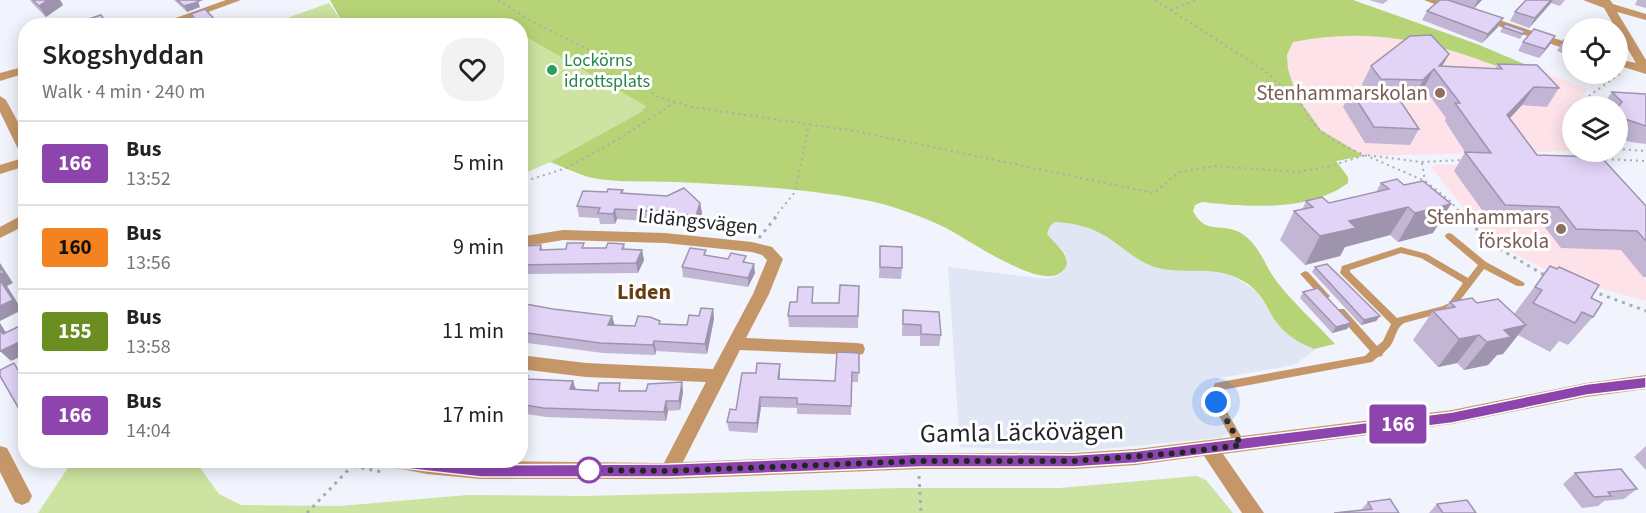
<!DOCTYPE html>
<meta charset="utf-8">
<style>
:root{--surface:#fff;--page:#f2f2f2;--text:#222;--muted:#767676;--line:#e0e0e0}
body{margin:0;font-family:"Source Sans 3",sans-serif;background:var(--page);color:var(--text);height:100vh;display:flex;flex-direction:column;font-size:22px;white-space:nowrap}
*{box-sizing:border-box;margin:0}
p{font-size:20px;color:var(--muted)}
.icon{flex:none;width:33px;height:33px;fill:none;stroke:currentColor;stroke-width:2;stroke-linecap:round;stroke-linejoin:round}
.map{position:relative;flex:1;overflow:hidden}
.drawer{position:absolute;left:18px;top:18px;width:510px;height:450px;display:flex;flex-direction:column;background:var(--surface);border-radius:24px;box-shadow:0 3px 15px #0003}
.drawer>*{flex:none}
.badge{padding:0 12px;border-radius:4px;font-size:21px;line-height:39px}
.buttons{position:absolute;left:1562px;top:18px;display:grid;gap:12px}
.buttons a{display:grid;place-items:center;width:66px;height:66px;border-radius:50%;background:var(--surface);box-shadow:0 3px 15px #0003;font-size:30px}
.you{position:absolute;width:30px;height:30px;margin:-15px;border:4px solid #fff;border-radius:50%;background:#1a73e8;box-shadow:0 0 0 9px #1a73e833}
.map>.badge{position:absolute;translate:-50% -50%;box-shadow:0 0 0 3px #fff}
.round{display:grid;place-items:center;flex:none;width:63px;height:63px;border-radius:24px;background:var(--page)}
.overview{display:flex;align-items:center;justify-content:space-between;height:102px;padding:0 24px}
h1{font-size:28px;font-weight:600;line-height:45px}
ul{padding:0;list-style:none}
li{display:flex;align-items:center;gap:18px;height:84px;padding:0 24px;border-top:2px solid var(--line)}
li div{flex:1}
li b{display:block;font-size:22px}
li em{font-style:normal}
li .badge{min-width:66px;font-weight:700;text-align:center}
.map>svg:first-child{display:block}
</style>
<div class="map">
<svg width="1646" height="513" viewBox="0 0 1646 513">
<rect width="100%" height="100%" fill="#f1f4fc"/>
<path fill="#e0e6f4" d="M1055 222 1073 223 1098 231 1136 258 1157 267 1215 270 1230 274 1257 292 1281 328 1305 345 1315 350 1294 365 1220 378 1214 383 1210 389 1211 404 1228 431 1227 435 1218 438 1072 452 960 447 948 267 1046 279 1058 276 1068 261 1065 253 1047 234 1050 226Z"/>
<g fill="#fde3e9">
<path d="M1328 35 1398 37 1450 50 1527 75 1548 74 1588 89 1575 106H1572L1569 131 1572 151 1364 156 1330 137 1313 121 1297 97 1288 69 1287 55 1293 42Z"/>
<path d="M1585 164 1646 236V301L1562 278 1515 254 1489 237 1475 223 1431 167 1436 165Z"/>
</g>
<g fill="#cce3a1">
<path d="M329 3 344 25 265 26Z"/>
<path d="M521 34 647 106 641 112 550 162 521 175Z"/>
<path d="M73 460 195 461 219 494 241 505 340 506 467 495 585 496 901 488H1059L1197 476 1206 480 1233 513H38Z"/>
</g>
<path fill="#b6d475" d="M330 0H1353L1477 44 1548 74C1513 76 1482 59 1449 50 1396 35 1348 31 1293 42L1287 55 1288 69 1297 97 1321 130 1364 156 1336 161 1348 177V183C1309 212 1248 207 1202 202L1195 205 1193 211C1206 236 1222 222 1241 233 1260 245 1264 265 1277 282 1294 304 1316 323 1335 344L1314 349C1299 343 1284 334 1274 319 1265 304 1260 290 1243 281 1216 264 1187 275 1158 268 1137 262 1124 248 1107 237 1091 227 1074 223 1055 222L1050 226 1047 234C1056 245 1078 261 1060 273 1039 289 969 240 946 228 921 216 892 205 865 200 805 188 736 185 675 182 650 181 617 183 593 178 579 175 564 167 550 162L641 112 646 106 521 34 520 26 344 25Z"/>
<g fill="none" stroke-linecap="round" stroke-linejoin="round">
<g stroke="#aaacb2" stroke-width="2" stroke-dasharray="2 4" stroke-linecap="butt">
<path d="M498 0 535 23 607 59 633 76 656 96 692 107 855 131 1154 193 1179 172 1215 166 1297 172 1327 167 1366 155 1421 162 1462 160"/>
<path d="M1155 0 1265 71 1301 104 1316 127 1327 136 1344 146 1425 181 1450 201 1465 218"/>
<path d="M1171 10 1196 0"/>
<path d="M1582 106 1589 96 1621 73"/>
<path d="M1617 149 1646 151"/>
<path d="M1582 152 1587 159"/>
<path d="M1600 159 1646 161"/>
<path d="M1422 163 1425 181"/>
<path d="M520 183 566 168 622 137 675 102"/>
<path d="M774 218 795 192 809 124"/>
</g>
<g stroke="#aaacb2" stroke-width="3" stroke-dasharray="3 5" stroke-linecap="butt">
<path d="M1464 217 1493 245 1546 276"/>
<path d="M759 238 776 217"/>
<path d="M1592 291 1646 311"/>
<path d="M339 460 352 466 382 472"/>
<path d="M919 476 921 513"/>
<path d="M307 513 352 466"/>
</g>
<g fill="#c59768" fill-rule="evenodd">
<path d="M1449 233 1452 234 1486 262 1523 282 1525 284 1523 286H1517L1484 269 1455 307 1449 311 1404 323C1396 328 1396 337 1391 345 1388 349 1384 351 1382 356L1378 357 1372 362 1222 390 1219 396 1221 401 1246 445 1245 448 1241 450 1237 448 1211 402 1209 396 1215 383 1365 356 1370 351 1338 315 1336 312 1338 309H1344L1377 346 1383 341 1391 324 1340 273 1342 266 1401 247 1427 254 1468 278 1478 265 1446 238 1445 236 1446 234ZM1401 253 1421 258 1463 283 1449 303 1443 306 1397 318 1350 272V270Z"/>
<path d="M1305 271 1308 272 1328 294 1330 296 1328 298H1322L1302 276 1300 274Z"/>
</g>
<g fill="#c59768" fill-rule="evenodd">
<path d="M226 0H241L170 26H153Z"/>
<path d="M1424 0H1439L1460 9 1455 12Z"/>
<path d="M1583 0H1610L1613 4 1646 14V20L1617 12 1646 60V74L1617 65V59L1636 63 1604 8Z"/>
<path d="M1481 14 1572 44V51L1477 19 1476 17Z"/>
<path d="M26 66V73L0 81V73Z"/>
<path d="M0 96 6 100 26 137V155L19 151 0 112Z"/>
<path d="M26 157V166L0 174V165Z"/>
<path d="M26 213V225L0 238V227Z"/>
<path d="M563 230 665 233 752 242 772 247 783 259 769 294 746 338 857 343 863 344 865 349 863 354 857 355 740 350 683 462 920 453H1074L1136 449 1452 410 1586 383 1646 375V389L1586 397 1452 424 1223 454 1264 513H1242L1204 456 1136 465 1074 469H920L669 479H481L427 474 386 466 384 460 664 463 706 382 586 377 520 369V355L586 363 713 369 753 294 767 260 762 255 752 252 665 243 563 240 533 245 520 250V239L525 236Z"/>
<path d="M0 446 7 448 29 490 32 496 29 502 22 505 15 502 0 472Z"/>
</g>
</g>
<g fill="#c2b6d4">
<path d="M30 0H60L63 5 46 17 33 4Z"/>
<path d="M174 0H203L198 2 200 7 187 12Z"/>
<path d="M1369 0H1388L1383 4Z"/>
<path d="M1440 0H1482L1474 9 1503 18 1497 28 1482 43 1422 20 1427 11Z"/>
<path d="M1526 0H1565L1560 6 1551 3 1529 28 1510 21 1515 12Z"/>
<path d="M1637 0H1646V8L1635 5Z"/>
<path d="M1503 27 1525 31 1520 39 1500 32Z"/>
<path d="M1572 30V42L1566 40Z"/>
<path d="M1555 36 1549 46 1539 58 1518 51 1523 42Z"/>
<path d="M1564 40 1572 43V57L1557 51Z"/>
<path d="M1449 54 1442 66 1495 69 1498 64 1559 88 1547 107 1522 105 1510 118 1537 155 1646 206V277H1643L1621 250 1561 248 1544 226 1492 224 1454 171 1465 152 1445 121 1446 118 1424 88 1413 99 1398 98 1419 129 1410 145 1365 143 1343 107 1351 91 1368 92 1362 84 1371 66Z"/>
<path d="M1612 92 1646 94V144L1630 142 1617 137V106H1602Z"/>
<path d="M1397 179 1433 233 1398 242 1390 235 1345 247 1340 256 1305 265 1280 240 1294 211 1302 210 1306 201 1329 203 1376 192 1381 183Z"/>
<path d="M623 190V193L700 203 702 213 697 227 674 223 673 227 658 226V222L617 219 615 224H600L599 218 579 217 577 206 607 192Z"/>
<path d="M624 244 625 249 642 250 644 260 638 273 523 274 520 267V263L541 245 543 250 606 248Z"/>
<path d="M880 246 902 268 901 279 879 278Z"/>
<path d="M706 256 747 262 755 273 748 287 683 277 682 267Z"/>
<path d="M1550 266 1591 298 1593 317 1568 345 1559 341 1550 352 1518 335 1503 354 1497 355 1488 365 1464 370 1457 363 1438 367 1413 340 1433 311 1445 309 1450 302 1477 303 1514 314Z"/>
<path d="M1315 267 1380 316 1376 321 1361 325 1312 272Z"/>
<path d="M859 286 858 328 789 327 788 316 813 303H839Z"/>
<path d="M1303 292 1351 323 1347 329 1332 333 1300 298Z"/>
<path d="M520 303 615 325 635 326 660 321V324L687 325 699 316 713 309 714 319 707 354 656 351 655 355 603 353 520 342Z"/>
<path d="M903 310 941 335 939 346H920V336H902Z"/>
<path d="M859 353 858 382H852L851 415 797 414V408L761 407 757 433 729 431 727 422 736 410 756 373 780 364V379L835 381Z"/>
<path d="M520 375 530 379 573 381 576 389 646 391 682 382 683 392 680 410 668 411 666 421 546 417 520 413Z"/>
<path d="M1646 446V470L1634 457Z"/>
<path d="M1575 473 1637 489 1624 499 1604 501 1598 506 1582 508 1563 484Z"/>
<path d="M1368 502 1399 513 1361 510Z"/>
<path d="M1437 504 1476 513H1429Z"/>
</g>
<g fill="#9e94ad">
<path d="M48 0H60L63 5 46 17 39 6Z"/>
<path d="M195 0H203L198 2 200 7 187 12 184 6Z"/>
<path d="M1478 0H1482L1473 9Z"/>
<path d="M1551 0H1553L1551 3 1529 28 1535 18Z"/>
<path d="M1503 18 1497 28 1482 43 1488 34Z"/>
<path d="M215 20 218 25H200Z"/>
<path d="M1555 36 1549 46 1539 58 1545 49Z"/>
<path d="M1449 54 1439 72V66Z"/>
<path d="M1434 69 1424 88 1413 99 1423 80Z"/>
<path d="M1534 87 1522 105 1495 134 1507 115Z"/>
<path d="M700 203 702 213 697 227 696 216Z"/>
<path d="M1451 204 1433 233 1398 242 1415 213Z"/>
<path d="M1408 207 1390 235 1345 247 1340 256 1305 265 1320 236 1349 221Z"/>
<path d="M615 209 617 219 615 224 613 214Z"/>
<path d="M672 213 674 223 673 227 671 216Z"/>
<path d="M642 250 644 260 638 273 636 263Z"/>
<path d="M0 263 13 283 7 286 22 310 0 321Z"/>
<path d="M754 264 755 273 748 287V278Z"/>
<path d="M713 309 714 319 707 354 705 344Z"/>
<path d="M612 316 615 326 608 325Z"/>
<path d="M1380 316 1376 321 1361 325 1364 320Z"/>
<path d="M0 323 13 344 3 334 0 329Z"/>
<path d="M1351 323 1347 329 1332 333 1336 327Z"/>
<path d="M1526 325 1503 354 1497 355 1488 365 1464 370 1487 342 1504 330Z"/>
<path d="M1479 335 1457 363 1438 367 1459 339Z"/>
<path d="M26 339V354L11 361 1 352H0V346Z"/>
<path d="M654 341 656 351 655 355 653 345Z"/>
<path d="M780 364V373L779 389 778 379Z"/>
<path d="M573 381 576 391 570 389Z"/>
<path d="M682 382 683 392 680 410 679 401Z"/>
<path d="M760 397 761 407 757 433V423Z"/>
<path d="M666 401 668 411 666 421 664 412Z"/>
</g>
<g fill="#e2d4f7" stroke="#9e94ad" stroke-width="1.5">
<path d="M33 0H48L39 6Z"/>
<path d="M177 0H196L198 2 184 6Z"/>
<path d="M1440 0H1448L1503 18 1488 34 1427 11Z"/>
<path d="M1526 0H1551L1535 18 1515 12Z"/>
<path d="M205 9 215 20 200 25 191 14Z"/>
<path d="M101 15 109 26H90L86 20Z"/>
<path d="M1589 21 1605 26 1604 28H1573L1575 26 1584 28Z"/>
<path d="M1505 24 1525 31 1523 34 1503 27Z"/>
<path d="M1534 29 1555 36 1545 49 1523 42Z"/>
<path d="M1431 35 1449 54 1439 66 1502 69 1498 64 1537 65 1559 88 1534 87 1507 115 1537 155 1601 157 1646 206V241L1637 231 1576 229 1559 207 1505 205 1465 152 1491 153 1455 103H1460L1434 69 1423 80 1381 79 1371 66 1410 36Z"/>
<path d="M1564 40 1572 43V46L1562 43Z"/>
<path d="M1351 91 1395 93 1419 129 1374 127Z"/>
<path d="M1612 92 1646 94V126L1625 119 1617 110V108L1622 102Z"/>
<path d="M1397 179 1404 185 1423 181 1451 204 1415 213 1408 207 1349 221 1356 228 1320 236 1294 211 1313 207 1306 201 1322 197 1329 203 1389 189 1381 183Z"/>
<path d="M684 188 700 203 696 216 672 213 671 216 657 215 658 211 615 209 613 214 598 213 600 208 577 206 583 191 607 192 608 189 623 190 621 193 667 196Z"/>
<path d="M567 243H584L582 248H606L608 243 624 244 622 249 642 250 636 263 520 265 525 246 541 245 540 250 566 249Z"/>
<path d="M880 246 902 247V268L880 267Z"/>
<path d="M690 248 706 250 704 255 728 259 731 253 746 256 743 262 754 264 748 278 682 267Z"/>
<path d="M1327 264 1380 316 1364 320 1315 267Z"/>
<path d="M1550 266 1557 269 1559 267 1599 285 1591 298 1602 303 1593 317 1582 312 1575 323 1533 303 1542 290 1535 287Z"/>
<path d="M0 267 4 273 0 274Z"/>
<path d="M0 280 13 300 0 306Z"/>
<path d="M840 285 859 286 858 316H788L790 302H797L798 287H813L812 303H839Z"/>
<path d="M1318 288 1351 323 1336 327 1303 292Z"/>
<path d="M1472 298 1477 303 1498 299 1526 325 1504 330 1511 337 1487 342 1479 335 1459 339 1433 311 1455 307 1450 302Z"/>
<path d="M520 303 553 309 612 316 608 325 635 326 638 316 650 317 660 321 659 324 687 325 689 315 699 316 701 308 713 309 705 344 654 341 653 345 600 343 520 332Z"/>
<path d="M903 310 939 312 941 335 921 334V325L903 324Z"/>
<path d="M26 323V339L0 351V329L3 334Z"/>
<path d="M837 352 859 353V373L852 372 851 406 797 404V398L760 397 757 423 727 422 730 409 736 410 742 373H756L757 363 780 364 778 379 835 381Z"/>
<path d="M14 363 18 370 26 366V421L0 376V370Z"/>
<path d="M520 375 528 376 527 379 573 381 570 389 598 391 599 383H620L619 391H646L648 384 682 382 679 401H666L664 412 543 408 520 404Z"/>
<path d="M1621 469 1637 489 1608 492 1611 496 1594 497 1575 473Z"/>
<path d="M1390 499 1399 513H1334L1372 509 1368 502Z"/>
<path d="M1467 500 1476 513H1443L1437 504Z"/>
</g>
<path fill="#8e44ad" stroke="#fff" stroke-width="1.5" d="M1646 377V388L1587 395 1452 423 1136 463 1074 467H920L669 477H481L393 467 388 465 386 460 388 456 393 454 481 465 669 464 920 454 1074 455 1136 451 1452 412 1587 384Z"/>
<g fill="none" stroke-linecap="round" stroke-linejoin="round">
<path stroke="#242528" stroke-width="6" stroke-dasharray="0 10.8" d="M589 470 669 471 920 461H1074L1178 453 1241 445 1216 402"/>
</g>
<circle fill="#2e9e5b" stroke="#fff" stroke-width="2" cx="552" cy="70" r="6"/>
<g fill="#8d6e63" stroke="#fff" stroke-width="2">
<circle cx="1440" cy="93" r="6"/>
<circle cx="1561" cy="229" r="6"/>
</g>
<circle fill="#fff" stroke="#8e44ad" stroke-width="3" cx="589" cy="470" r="12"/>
<g text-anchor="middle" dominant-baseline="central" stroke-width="6" stroke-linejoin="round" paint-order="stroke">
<g font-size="18" fill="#27864d" stroke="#fff" text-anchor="start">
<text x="564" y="60">Lockörns<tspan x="564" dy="21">idrottsplats</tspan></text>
</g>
<g font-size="21" fill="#785e54" stroke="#fff" text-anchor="end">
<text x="1428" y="93">Stenhammarskolan</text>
<text x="1549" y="217">Stenhammars<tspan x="1549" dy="24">förskola</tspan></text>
</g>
<g font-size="21" fill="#242528" stroke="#fff">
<text transform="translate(698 221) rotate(6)">Lidängsvägen</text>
</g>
<g font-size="22" font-weight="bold" fill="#663e12" stroke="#fff">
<text x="644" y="292">Liden</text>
</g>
<g font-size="26" fill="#242528" stroke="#fff">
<text transform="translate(1022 432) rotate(-1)">Gamla Läckövägen</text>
</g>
</g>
</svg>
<div class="buttons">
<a><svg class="icon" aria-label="locate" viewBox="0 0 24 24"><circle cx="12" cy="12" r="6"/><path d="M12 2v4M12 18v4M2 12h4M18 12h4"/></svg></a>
<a><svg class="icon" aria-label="layers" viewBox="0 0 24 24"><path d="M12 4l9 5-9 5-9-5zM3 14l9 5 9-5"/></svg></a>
</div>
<div class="you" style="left:1216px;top:402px"></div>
<b class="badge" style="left:1398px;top:424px;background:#8e44ad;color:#fff">166</b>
<section class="drawer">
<div class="overview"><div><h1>Skogshyddan</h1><p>Walk · 4 min · 240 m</p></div><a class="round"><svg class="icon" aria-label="heart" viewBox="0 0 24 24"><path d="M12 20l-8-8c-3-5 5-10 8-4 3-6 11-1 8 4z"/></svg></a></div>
<ul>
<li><span class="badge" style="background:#8e44ad;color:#fff">166</span><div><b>Bus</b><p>13:52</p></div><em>5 min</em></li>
<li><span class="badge" style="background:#f58220;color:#111">160</span><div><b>Bus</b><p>13:56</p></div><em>9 min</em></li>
<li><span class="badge" style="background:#6b8e23;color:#fff">155</span><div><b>Bus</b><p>13:58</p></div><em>11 min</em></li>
<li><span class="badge" style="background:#8e44ad;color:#fff">166</span><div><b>Bus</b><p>14:04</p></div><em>17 min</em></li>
</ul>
</section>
</div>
